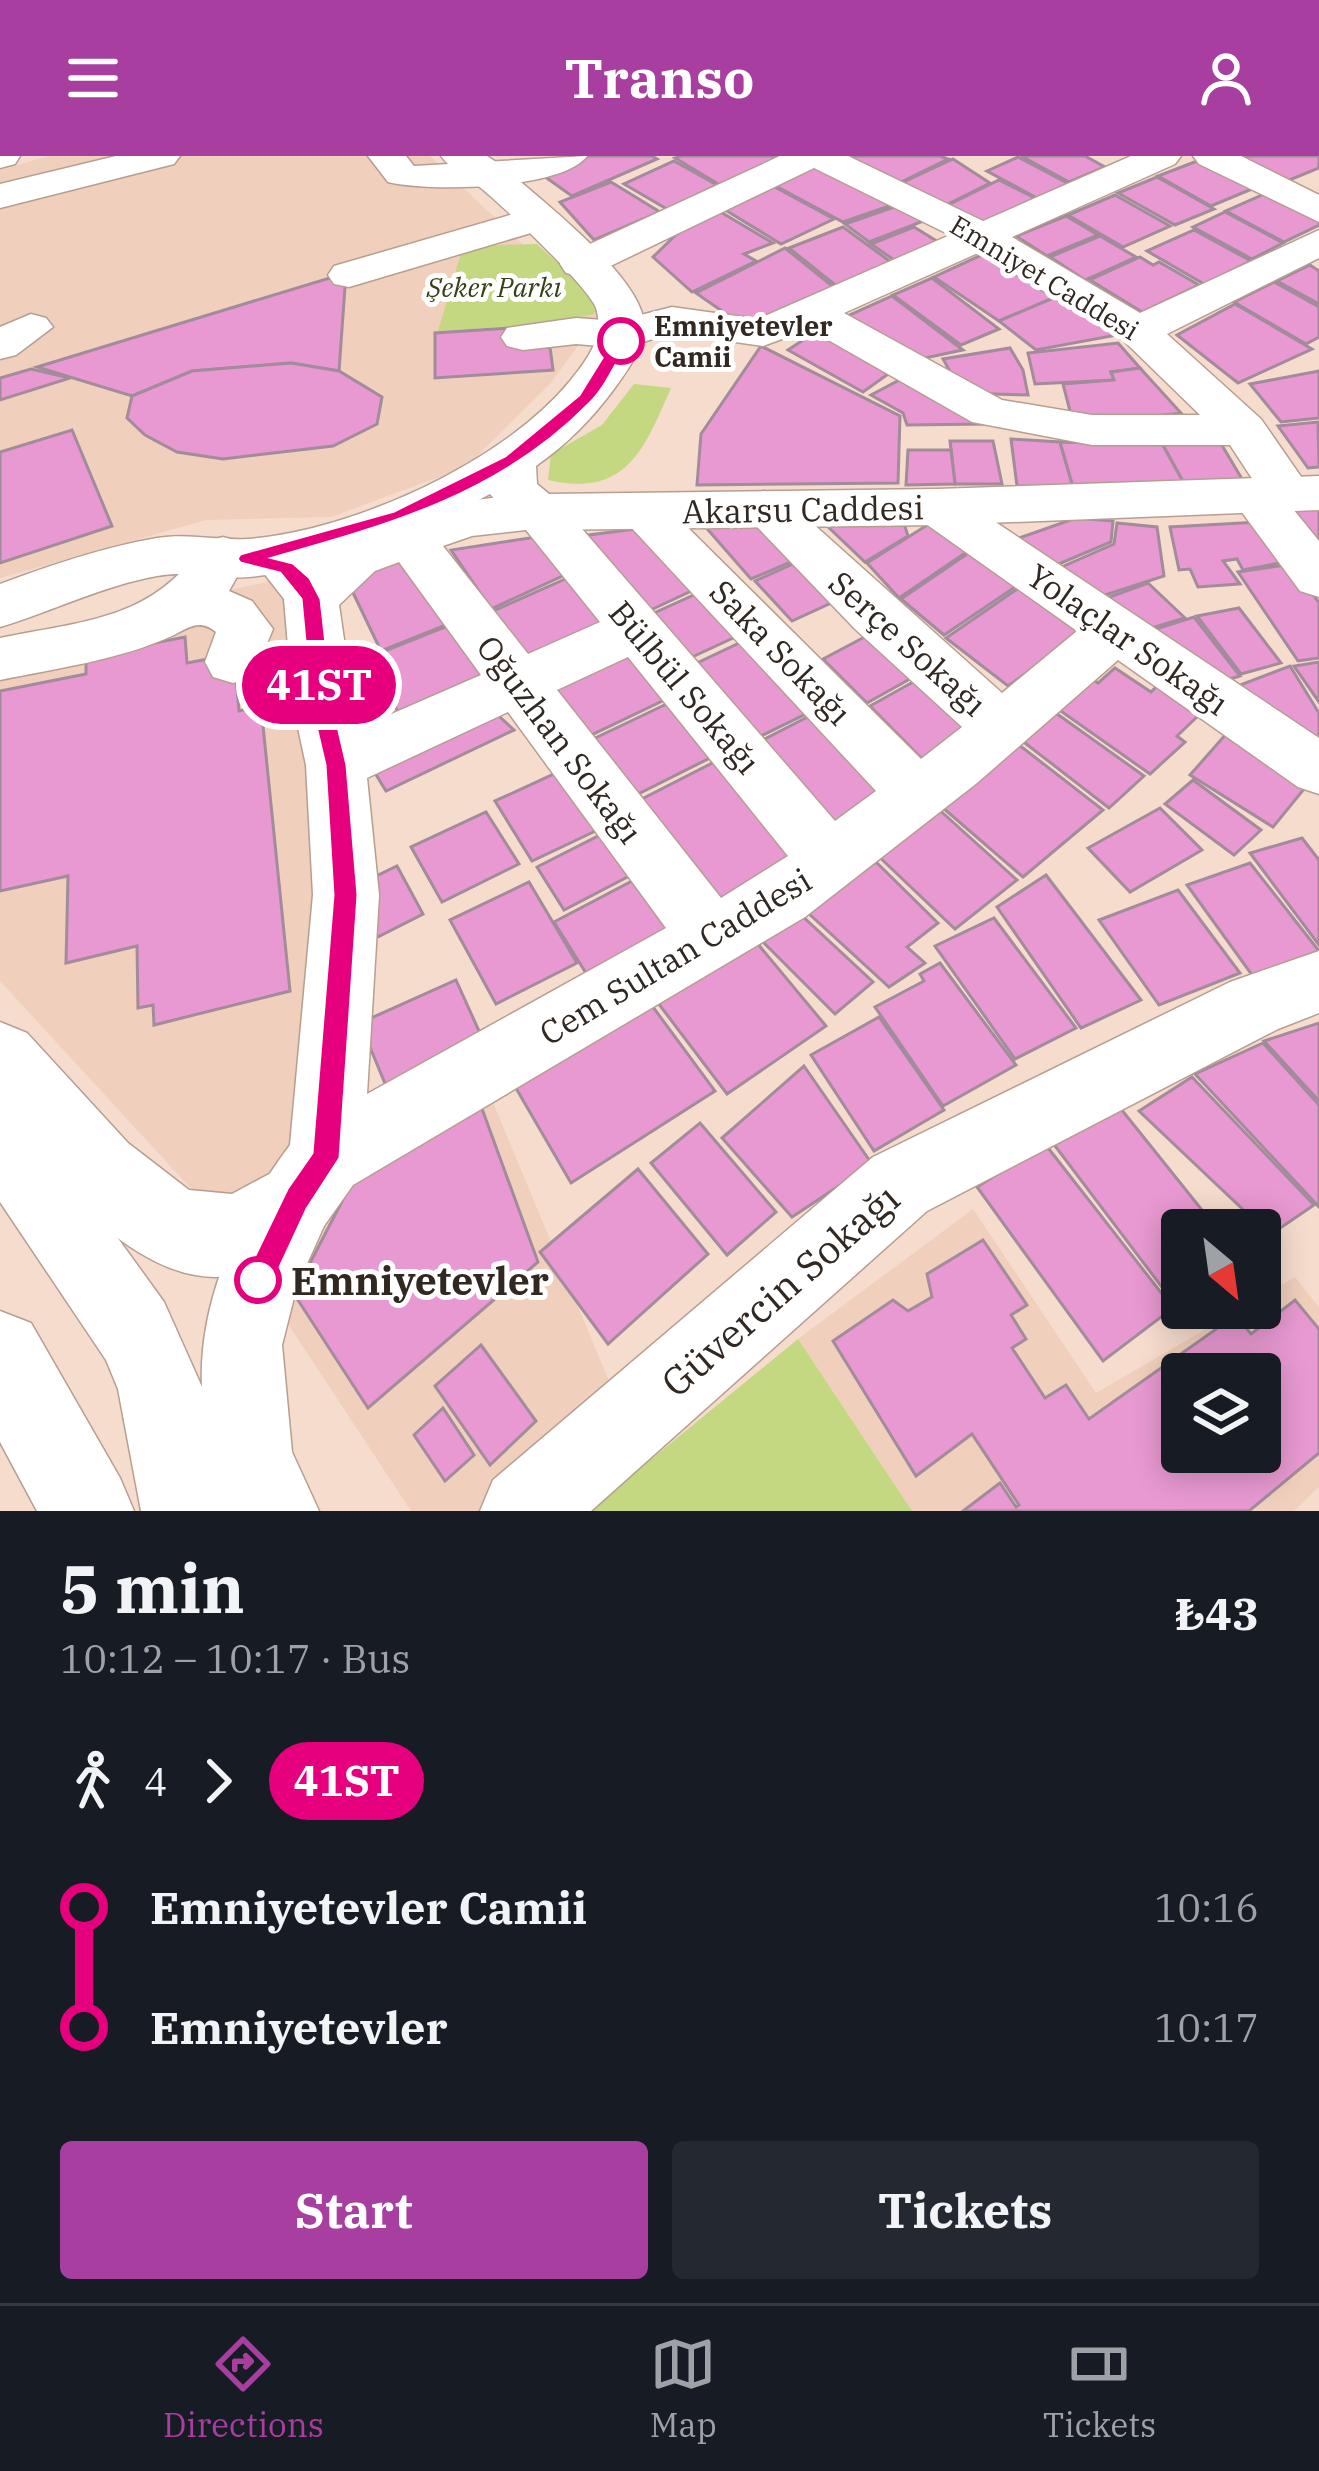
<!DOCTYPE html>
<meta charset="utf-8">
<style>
:root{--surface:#171b24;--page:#242831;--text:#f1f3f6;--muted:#9ea1a6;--line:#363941;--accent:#a73ea0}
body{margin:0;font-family:"IBM Plex Serif",serif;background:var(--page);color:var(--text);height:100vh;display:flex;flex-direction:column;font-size:45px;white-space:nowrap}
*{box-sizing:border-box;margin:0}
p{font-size:39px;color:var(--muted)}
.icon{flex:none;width:66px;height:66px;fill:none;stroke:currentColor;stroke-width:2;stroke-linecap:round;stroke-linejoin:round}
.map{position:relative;height:1355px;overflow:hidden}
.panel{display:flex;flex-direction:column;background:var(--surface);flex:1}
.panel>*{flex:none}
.badge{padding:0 24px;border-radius:39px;font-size:42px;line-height:78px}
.needle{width:78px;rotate:151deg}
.buttons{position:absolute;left:1161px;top:1053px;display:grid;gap:24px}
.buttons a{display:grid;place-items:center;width:120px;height:120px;border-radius:12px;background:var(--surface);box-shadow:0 6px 30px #0003;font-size:60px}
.map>.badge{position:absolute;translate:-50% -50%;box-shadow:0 0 0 6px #fff}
.legs{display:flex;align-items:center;gap:18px;height:132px;padding:0 60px;font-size:39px}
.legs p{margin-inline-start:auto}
.headline{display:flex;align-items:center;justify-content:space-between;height:204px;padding:0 60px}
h1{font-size:66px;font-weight:700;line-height:90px}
.button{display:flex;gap:24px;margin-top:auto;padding:24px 60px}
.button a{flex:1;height:138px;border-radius:12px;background:var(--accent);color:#fff;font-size:48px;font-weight:700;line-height:138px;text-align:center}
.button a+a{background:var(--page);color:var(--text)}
ul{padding:0 60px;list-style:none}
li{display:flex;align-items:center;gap:42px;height:120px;font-size:45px}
li i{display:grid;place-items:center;width:18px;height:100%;margin:0 15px;background:currentColor}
li i::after{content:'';width:30px;height:30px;margin:-15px;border:9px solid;border-radius:50%;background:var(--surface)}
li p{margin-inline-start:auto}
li:first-child i{background:linear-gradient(#0000 50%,currentColor 0)}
li:last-child i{background:linear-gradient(currentColor 50%,#0000 0)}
header{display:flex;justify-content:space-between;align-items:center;height:156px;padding:0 60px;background:var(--accent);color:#fff;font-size:54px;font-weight:700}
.tabs{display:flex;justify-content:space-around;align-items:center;height:168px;border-top:3px solid var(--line);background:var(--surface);font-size:33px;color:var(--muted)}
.tabs a{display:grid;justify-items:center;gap:6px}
.tabs .selected{color:var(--accent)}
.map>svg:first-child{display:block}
</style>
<header><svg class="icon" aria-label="menu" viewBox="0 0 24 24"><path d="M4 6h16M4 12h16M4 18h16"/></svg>Transo<svg class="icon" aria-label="person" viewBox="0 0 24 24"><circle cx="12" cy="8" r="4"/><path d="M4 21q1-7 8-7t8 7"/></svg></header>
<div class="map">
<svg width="1319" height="1355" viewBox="0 0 1319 1355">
<rect width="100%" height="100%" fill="#f6dccd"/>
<g fill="#f0cfbc" fill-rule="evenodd">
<path d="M49 0H430L599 161 550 228 466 311 331 361 206 364 0 422V14Z"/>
<path d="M362 406 319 424 341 969 487 932 644 1309 588 1355H411L219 1063 0 825V492L33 475Z"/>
<path d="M973 1053 1096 1237 1242 1152H1260V1142L1295 1121 1319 1151V1331L1294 1355H912L798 1183ZM1182 1218H1260V1296H1182Z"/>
</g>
<g fill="#c4d781">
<path d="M537 88 598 145 594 158 551 168 438 175 462 94 467 90Z"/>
<path d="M634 228 671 232C644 294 626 342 548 324L551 298 602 269Z"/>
<path d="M798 1183 912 1355H588Z"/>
</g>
<g fill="#e899d1" stroke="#a28b9a" stroke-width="3" fill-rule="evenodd">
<path d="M589 0H652L657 3 572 40 541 18Z"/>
<path d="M681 0H774L779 3 720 29 675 2Z"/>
<path d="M838 0H940L948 3 893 30Z"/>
<path d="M1021 0H1085L1105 11 1069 26Z"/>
<path d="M1240 0H1319V12L1287 25Z"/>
<path d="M1018 1 1069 28 1037 42 987 15Z"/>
<path d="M1205 2 1259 30 1211 50 1158 20Z"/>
<path d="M953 3 990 27 938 53 895 30Z"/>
<path d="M674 5 717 29 667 53 624 28Z"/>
<path d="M813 6 895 48 843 66 772 28Z"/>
<path d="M1157 21 1214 53 1175 69 1118 37Z"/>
<path d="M999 24 1035 42 979 70 944 51Z"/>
<path d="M611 26 660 56 594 84 560 46Z"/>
<path d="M771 29 834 63 781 88 722 52Z"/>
<path d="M1269 36 1319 62V69L1284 86 1226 55Z"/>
<path d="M1115 39 1170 70 1123 91 1068 59Z"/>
<path d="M900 49 926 64 869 86 845 68Z"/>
<path d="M719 55 773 87 744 98 756 105 692 136 653 101 686 69Z"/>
<path d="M1225 56 1283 87 1252 103 1193 71Z"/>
<path d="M1066 60 1098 79 1047 100 1016 80Z"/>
<path d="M843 71 895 109 839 132 789 92Z"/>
<path d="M914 71 940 87 897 106 871 88Z"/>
<path d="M1194 74 1251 105 1204 128 1147 95Z"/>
<path d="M1100 80 1136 101 1085 124 1050 101Z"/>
<path d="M785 92 836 133 742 169 696 137Z"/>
<path d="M988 96 1058 140 999 165 934 121Z"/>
<path d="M1140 101 1153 109 1159 106 1199 129 1142 156 1090 124Z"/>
<path d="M1310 109 1319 115V148L1277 125Z"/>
<path d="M346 117 339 215 291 207 192 215 132 240 37 211Z"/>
<path d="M932 122 999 173 961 189 893 139Z"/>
<path d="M1274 126 1319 151V181L1306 188 1234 146Z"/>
<path d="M892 140 963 194 916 204 841 163Z"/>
<path d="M1058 140 1117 179 1036 194 999 165Z"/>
<path d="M1235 148 1312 193 1238 227 1177 179Z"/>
<path d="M523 171 525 193 550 191 553 214 435 222V177Z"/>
<path d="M823 171 898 211 863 236 788 194Z"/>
<path d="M1118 187 1140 212 1111 216 1114 224 1035 228 1028 197Z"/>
<path d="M761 190 900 260 898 327 697 329 701 278Z"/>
<path d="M1010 192 1023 214 1028 239 962 237 943 203Z"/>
<path d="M291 207 339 215 382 241 377 268 333 290 223 303 177 296 145 279 127 262 132 240 192 215Z"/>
<path d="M1140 212 1181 257 1113 265 1071 259 1063 228 1114 224 1111 216Z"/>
<path d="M31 213 70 222 0 244V222Z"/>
<path d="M1319 215V262L1281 266 1250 228Z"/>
<path d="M907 220 984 268 907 269 903 257 871 239Z"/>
<path d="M1318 266 1319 311 1308 312 1278 270Z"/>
<path d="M72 274 112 370 0 407V296Z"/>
<path d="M1011 283 1060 286 1073 331 1017 330Z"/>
<path d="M950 285H993L1002 328H955Z"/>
<path d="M1060 286 1163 289 1185 329 1073 331Z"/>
<path d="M1220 286 1245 328 1185 329 1163 289Z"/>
<path d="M908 294H951L955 328 906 329Z"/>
<path d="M1318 352 1319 354V397L1281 356Z"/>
<path d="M761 360 800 402 751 423 703 368Z"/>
<path d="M902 361 908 380 865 406 824 367Z"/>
<path d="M1076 362 1113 365 1111 386 1054 410 1016 383Z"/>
<path d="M932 366 968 395 899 442 867 407Z"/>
<path d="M1259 366 1285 406 1243 414 1237 403 1223 405 1240 428 1198 431 1190 413 1179 414 1170 371Z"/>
<path d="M1117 367 1157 371 1164 420 1096 442 1057 413 1114 388Z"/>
<path d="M651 371 704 429 640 459 573 381Z"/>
<path d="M536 381 569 417 491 453 451 394Z"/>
<path d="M973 394 1021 427 944 479 901 443Z"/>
<path d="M405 398 456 465 381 495 345 420Z"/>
<path d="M804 403 842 442 792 465 755 425Z"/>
<path d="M1292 408 1319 447V502L1298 505 1238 416Z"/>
<path d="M572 420 613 468 530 507 491 456Z"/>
<path d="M1148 427 1185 462 1138 476 1096 446Z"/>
<path d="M1023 429 1086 474 1008 530 946 482Z"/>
<path d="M709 432 748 475 690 502 652 458Z"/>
<path d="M1239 452 1281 507 1241 518 1197 460Z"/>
<path d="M1194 461 1240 520 1204 531 1140 478Z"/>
<path d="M455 467 491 524 401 561 367 502Z"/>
<path d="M86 473 134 491 185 481 187 507 219 501 236 521 239 555 261 550 290 835 154 869 153 849 138 852 137 790 66 807 68 720 0 735V535L86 518Z"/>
<path d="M872 477 917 519 867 547 823 503Z"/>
<path d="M754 480 818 552 759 581 697 507Z"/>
<path d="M641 488 681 536 587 581 549 530Z"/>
<path d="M1319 506V546L1294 510Z"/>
<path d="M1290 510 1319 557V586L1222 536Z"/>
<path d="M1115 512 1151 536 1157 530 1200 558 1177 580 1185 586 1150 618 1048 546 1083 516 1098 527Z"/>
<path d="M922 521 975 572 922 603 870 550Z"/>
<path d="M677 543 720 597 630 642 589 585Z"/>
<path d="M1046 550 1144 620 1109 652 1016 580Z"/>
<path d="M490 552 514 574 386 635 367 604Z"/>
<path d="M819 555 896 638 842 675 763 584Z"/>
<path d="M1227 577 1309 627 1273 671 1190 619Z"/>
<path d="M1014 585 1103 654 1023 721 935 645Z"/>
<path d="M724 601 804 699 714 748 638 645Z"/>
<path d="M567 612 606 670 532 705 495 645Z"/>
<path d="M1193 624 1261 674 1234 699 1165 648Z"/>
<path d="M934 649 1017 724 955 773 872 694Z"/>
<path d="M1160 652 1202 694 1130 736 1088 692Z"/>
<path d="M486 656 519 708 442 746 411 691Z"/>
<path d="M608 675 637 716 564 754 537 711Z"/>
<path d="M1302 682 1319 704V789L1250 697Z"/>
<path d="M876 706 938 767 907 791 925 807 889 831 807 756Z"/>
<path d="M1250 707 1319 795 1252 819 1187 729Z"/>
<path d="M397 710 423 758 364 788 368 724Z"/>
<path d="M1046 719 1141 844 1081 872 997 751Z"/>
<path d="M634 724 673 781 591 825 554 766Z"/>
<path d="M529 726 577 807 496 848 450 764Z"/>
<path d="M1178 734 1240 817 1159 849 1099 764Z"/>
<path d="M798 756 873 826 835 858 761 784Z"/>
<path d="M994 762 1076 872 1015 903 935 790Z"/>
<path d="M752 781 826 870 727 938 655 843Z"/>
<path d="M940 807 1016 909 943 950 875 851 924 825 920 818Z"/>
<path d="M456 824 488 895 391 942 360 867Z"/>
<path d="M650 847 715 935 571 1027 513 927Z"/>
<path d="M879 861 944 954 874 995 811 899Z"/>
<path d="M1319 867V945L1264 885Z"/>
<path d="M1263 887 1319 949V1051L1195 918Z"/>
<path d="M804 910 872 1008 792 1061 722 982Z"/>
<path d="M1192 921 1314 1049 1270 1079 1139 955Z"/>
<path d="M1113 943 1218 1074H1182V1152H1193L1183 1159 1049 982Z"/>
<path d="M481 950 538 1106 368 1252 294 1138 354 1022Z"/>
<path d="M700 967 776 1056 727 1099 651 1007Z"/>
<path d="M1045 988 1173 1152 1103 1205 977 1031Z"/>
<path d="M638 1013 708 1098 608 1188 540 1096Z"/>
<path d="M983 1084 1027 1149 1011 1159 1026 1183 1012 1192 1045 1242 1066 1229 1089 1263 1236 1159 1251 1178 1295 1144 1319 1173V1297L1249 1355H963L1000 1327 1016 1351 1019 1349 972 1278 916 1320 833 1185 893 1144 908 1155 932 1141 927 1118ZM1182 1218H1260V1296H1182Z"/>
<path d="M481 1189 536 1265 490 1309 435 1230Z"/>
<path d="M443 1252 474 1299 445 1325 414 1279Z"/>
</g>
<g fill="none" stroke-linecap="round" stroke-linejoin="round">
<defs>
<g id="minor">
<path d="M116 0H180L174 8 0 52V28Z"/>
<path d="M368 0H406L414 10 587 0C562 34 427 36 388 26Z"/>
<path d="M780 0H848L983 65 1131 0H1181L1175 8 1012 81 1140 157 1319 74V102L1167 178 1261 263 1313 338 1306 350 1293 353 1319 385V441L1300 435 1230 340 1237 328 1253 324 1230 289H1092L972 266 809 173 763 190 672 177 624 192 576 188 523 194 507 190 501 181 507 172 576 162 617 165 672 151 758 163 950 79 814 12 596 117 581 120 566 117 560 108 566 99ZM980 96 1123 184 1200 259H1092L1002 244 844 157Z"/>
<path d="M1193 0H1241L1319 39V66L1199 8Z"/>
<path d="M534 52 548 56 554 64 548 72 349 131 334 128 328 119 334 110Z"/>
<path d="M31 158 46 162 53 171 16 199 0 203V171Z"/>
<path d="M937 334 955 339 1319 582V638L1298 631 1118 504 977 627 805 761 353 1029 324 1070 297 1130 282 1189 292 1296 319 1355H141L118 1233 106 1204 0 1046V944L26 955 164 1146 202 1231C198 1146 239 1057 290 989L313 739 306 609 293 549 284 443 259 411 266 398C287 392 299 394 316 408 362 367 496 327 557 344L835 665 876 635 616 355 623 343 641 338 659 343 921 603 962 571 855 473 739 352 746 340 764 335 782 340 1002 537 1077 475 919 363 912 351 919 339ZM526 374 600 466 528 498 443 390 472 380ZM399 406 481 519 357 573 339 449 375 415ZM628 501 788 700 721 742 557 534ZM508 556 666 772 367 938 379 739 367 622Z"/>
<path d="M223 381 242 386 249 399 229 435 252 445 273 473 253 521 233 527 213 521 205 506 216 476C200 463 190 471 174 479 120 504 58 512 0 524V482C82 465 156 464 204 386Z"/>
<path d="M1319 795V857L1278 873 927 1055 591 1355H480L493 1324 873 1001 1230 826Z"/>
</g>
<g id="major">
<path d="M0 0H20L15 8 0 12Z"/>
<path d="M441 0H487L505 12C541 45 640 119 644 167 646 190 627 215 614 233 592 263 567 288 536 310L537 328 549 338 937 333 1319 320V354L937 369 539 374 513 364 490 338C418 378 331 414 248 421 218 424 192 414 157 420 102 430 53 455 0 471V428C51 409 104 391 157 382 189 377 217 385 248 383 352 375 503 307 570 225 587 204 605 181 596 152 588 130 498 45 476 28 464 18 450 13 441 0Z"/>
<path d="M0 866 27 877 128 987 189 1034 232 1038 297 1003 326 1014 337 1043C324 1075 304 1090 272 1104 259 1110 243 1118 228 1120 140 1132 49 1021 0 960Z"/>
<path d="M0 1155 31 1167 120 1322 134 1355H37L0 1286Z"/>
</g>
</defs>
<use href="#minor" stroke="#b69e91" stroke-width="3"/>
<use href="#major" stroke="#b69e91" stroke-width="3"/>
<use href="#minor" fill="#fff" fill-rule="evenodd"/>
<use href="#major" fill="#fff" fill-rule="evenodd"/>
</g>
<path fill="#e6007e" stroke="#fff" stroke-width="3" d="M621 180 629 185C617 205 606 232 589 248 501 338 390 369 273 402L293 407 310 422 321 443 333 549 347 609 358 739 340 1002 307 1053 269 1135 258 1139 247 1135 243 1124 287 1033 312 997 333 739 325 609 311 549 301 443 280 417 240 407 237 403 240 398 394 355 505 300 579 239 615 181Z"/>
<g fill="#fff" stroke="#e6007e" stroke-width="6">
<circle cx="621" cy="185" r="21"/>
<circle cx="258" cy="1124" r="21"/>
</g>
<g text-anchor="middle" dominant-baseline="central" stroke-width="10" stroke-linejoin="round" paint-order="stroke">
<g font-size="27" fill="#312822" stroke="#fff">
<text transform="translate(1045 121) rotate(31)">Emniyet Caddesi</text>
</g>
<g font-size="27" font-style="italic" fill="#373f19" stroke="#fff">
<text x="494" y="130">Şeker Parkı</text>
</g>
<g font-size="27" font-weight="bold" fill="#312822" stroke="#fff" text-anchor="start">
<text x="654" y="169">Emniyetevler<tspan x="654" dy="31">Camii</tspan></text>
</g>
<g font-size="33" fill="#312822" stroke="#fff">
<text transform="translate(803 353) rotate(-1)">Akarsu Caddesi</text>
<text transform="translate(1128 483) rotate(35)">Yolaçlar Sokağı</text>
<text transform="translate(908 487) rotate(42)">Serçe Sokağı</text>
<text transform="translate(781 496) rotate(46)">Saka Sokağı</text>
<text transform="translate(685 531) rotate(50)">Bülbül Sokağı</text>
<text transform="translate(560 583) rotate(53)">Oğuzhan Sokağı</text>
<text transform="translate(675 800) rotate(-31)">Cem Sultan Caddesi</text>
</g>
<g font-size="39" font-weight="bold" fill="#312822" stroke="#fff" text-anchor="start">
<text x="291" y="1124">Emniyetevler</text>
</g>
<g font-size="39" fill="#312822" stroke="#fff">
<text transform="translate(780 1134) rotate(-41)">Güvercin Sokağı</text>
</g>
</g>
</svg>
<div class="buttons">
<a><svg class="needle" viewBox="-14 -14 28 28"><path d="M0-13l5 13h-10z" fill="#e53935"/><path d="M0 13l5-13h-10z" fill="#9ea1a6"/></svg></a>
<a><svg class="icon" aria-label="layers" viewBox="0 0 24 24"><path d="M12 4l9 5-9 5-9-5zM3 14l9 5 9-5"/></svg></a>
</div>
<b class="badge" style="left:319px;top:529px;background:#e6007e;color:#fff">41ST</b>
</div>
<section class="panel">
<div class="headline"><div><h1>5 min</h1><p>10:12 – 10:17 · Bus</p></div><b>₺43</b></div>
<div class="legs"><svg class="icon" aria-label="walk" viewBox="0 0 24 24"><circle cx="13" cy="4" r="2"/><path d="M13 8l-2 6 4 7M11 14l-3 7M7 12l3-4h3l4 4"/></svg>4<svg class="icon" aria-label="forward" viewBox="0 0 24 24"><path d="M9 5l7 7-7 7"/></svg><b class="badge" style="background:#e6007e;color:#fff">41ST</b></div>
<ul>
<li><i style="color:#e6007e"></i><b>Emniyetevler Camii</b><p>10:16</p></li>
<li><i style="color:#e6007e"></i><b>Emniyetevler</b><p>10:17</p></li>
</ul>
<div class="button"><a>Start</a><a>Tickets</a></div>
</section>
<nav class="tabs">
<a class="selected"><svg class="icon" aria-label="directions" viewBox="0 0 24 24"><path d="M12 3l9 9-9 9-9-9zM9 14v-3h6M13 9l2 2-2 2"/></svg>Directions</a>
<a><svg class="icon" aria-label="map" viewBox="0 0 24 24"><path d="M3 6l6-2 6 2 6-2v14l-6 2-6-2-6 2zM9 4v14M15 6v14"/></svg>Map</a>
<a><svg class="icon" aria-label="tickets" viewBox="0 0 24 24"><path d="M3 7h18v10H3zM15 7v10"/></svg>Tickets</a>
</nav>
